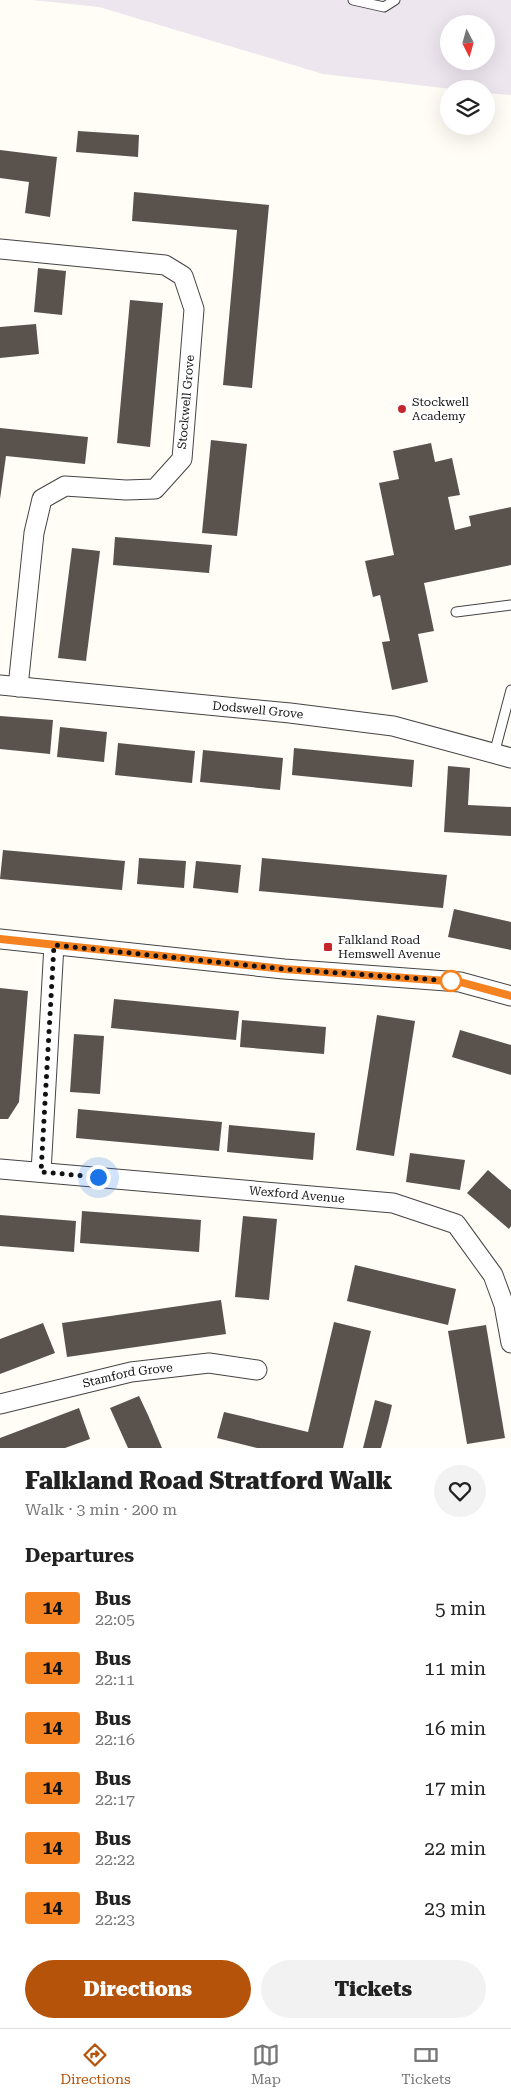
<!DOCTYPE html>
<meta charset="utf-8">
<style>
:root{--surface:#fff;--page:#f2f2f2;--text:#222;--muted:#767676;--line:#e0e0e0;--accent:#b45309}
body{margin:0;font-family:"Roboto Serif",serif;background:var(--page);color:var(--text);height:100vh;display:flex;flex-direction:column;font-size:19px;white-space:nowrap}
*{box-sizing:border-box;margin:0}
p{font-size:16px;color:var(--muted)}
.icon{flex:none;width:28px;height:28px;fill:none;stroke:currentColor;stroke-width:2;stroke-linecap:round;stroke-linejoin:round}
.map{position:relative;height:1448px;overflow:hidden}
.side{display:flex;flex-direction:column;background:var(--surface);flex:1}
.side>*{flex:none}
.badge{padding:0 10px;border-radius:4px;font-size:18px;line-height:32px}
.needle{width:32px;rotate:174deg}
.tools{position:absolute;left:440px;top:15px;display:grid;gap:10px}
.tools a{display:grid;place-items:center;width:55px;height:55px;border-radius:50%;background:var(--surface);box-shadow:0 5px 20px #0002;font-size:25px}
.you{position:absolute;width:25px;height:25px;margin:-12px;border:4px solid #fff;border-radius:50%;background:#1a73e8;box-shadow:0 0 0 8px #1a73e833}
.map>.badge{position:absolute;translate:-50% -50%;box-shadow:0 0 0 2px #fff}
h2{padding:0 25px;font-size:19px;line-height:45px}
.round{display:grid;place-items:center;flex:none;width:52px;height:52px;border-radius:26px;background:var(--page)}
.head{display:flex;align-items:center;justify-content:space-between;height:85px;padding:0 25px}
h1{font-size:24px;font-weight:800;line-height:38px}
.primary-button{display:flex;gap:10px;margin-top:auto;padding:10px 25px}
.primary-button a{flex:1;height:58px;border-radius:30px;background:var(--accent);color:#fff;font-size:20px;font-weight:800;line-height:58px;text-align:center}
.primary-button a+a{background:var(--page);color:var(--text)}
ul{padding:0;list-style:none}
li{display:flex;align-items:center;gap:15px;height:60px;padding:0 25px}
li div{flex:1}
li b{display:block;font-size:19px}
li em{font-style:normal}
li .badge{min-width:55px;font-weight:700;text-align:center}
.tabs{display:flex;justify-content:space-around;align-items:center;height:70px;border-top:1px solid var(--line);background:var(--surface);font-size:14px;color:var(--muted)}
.tabs a{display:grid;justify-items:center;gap:2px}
.tabs .active{color:var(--accent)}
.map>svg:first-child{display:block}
</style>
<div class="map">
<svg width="511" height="1448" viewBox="0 0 511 1448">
<rect width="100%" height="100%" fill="#fffdf5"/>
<path fill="#eee6ef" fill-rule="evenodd" d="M32 0H511V95L486 93V89H452L323 74 99 7ZM449 24H486V61H449Z"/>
<g fill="#5a524d">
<path d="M78 131 139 135 138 157 76 152Z"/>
<path d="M0 150 57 157 50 217 25 213 29 182 0 178Z"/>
<path d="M134 192 269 205 252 388 223 385 237 230 132 221Z"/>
<path d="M38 268 66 271 62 315 34 312Z"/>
<path d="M130 300 163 303 150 447 117 443Z"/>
<path d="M36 324 39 354 0 358V327Z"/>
<path d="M0 428 88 437 85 464 6 456 0 499Z"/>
<path d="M211 440 247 444 237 536 202 533Z"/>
<path d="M431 443 435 462 452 458 460 495 448 497 455 530 471 526 469 516 511 507V565L424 583 434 631 418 634 428 682 392 690 382 642 390 641 380 595 373 597 365 561 394 555 379 483 399 479 393 451Z"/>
<path d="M115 537 212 545 209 573 113 565Z"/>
<path d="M72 548 100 551 86 661 58 658Z"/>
<path d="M0 716 53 720 50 754 0 749Z"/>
<path d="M60 727 107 732 104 762 57 757Z"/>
<path d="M118 743 195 751 192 783 115 775Z"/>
<path d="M294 748 414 760 412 787 292 775Z"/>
<path d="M203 750 283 758 280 790 200 782Z"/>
<path d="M448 766 470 768 468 805 511 807V836L444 832Z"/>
<path d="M3 850 125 861 122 890 0 879Z"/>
<path d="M139 858 186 861 184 888 137 884Z"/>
<path d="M262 858 447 875 443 908 259 891Z"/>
<path d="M196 861 241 865 238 893 193 888Z"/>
<path d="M454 909 511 922V950L448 937Z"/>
<path d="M0 988 28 991 19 1102 8 1119H0Z"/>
<path d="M114 999 239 1011 236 1040 111 1028Z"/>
<path d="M377 1015 415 1021 394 1156 356 1150Z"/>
<path d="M242 1020 326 1027 324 1054 240 1047Z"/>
<path d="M460 1030 511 1045V1075L452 1057Z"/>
<path d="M74 1034 104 1036 100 1094 70 1092Z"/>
<path d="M78 1109 222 1122 219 1151 76 1138Z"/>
<path d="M229 1125 315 1133 313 1160 227 1152Z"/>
<path d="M410 1153 465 1160 460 1190 406 1182Z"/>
<path d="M488 1170 511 1190V1226L509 1229 467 1193Z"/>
<path d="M82 1211 201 1220 199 1252 80 1243Z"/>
<path d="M0 1215 76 1221 74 1252 0 1246Z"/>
<path d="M243 1216 277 1219 269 1300 235 1297Z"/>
<path d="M355 1265 456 1289 448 1325 347 1301Z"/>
<path d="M221 1300 226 1334 67 1357 62 1323Z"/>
<path d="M334 1322 371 1331 343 1448H257L217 1438 224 1412 308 1432Z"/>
<path d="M43 1323 55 1353 0 1374V1339Z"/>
<path d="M486 1325 505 1438 467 1444 448 1331Z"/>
<path d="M139 1396 148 1415 162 1448H128L110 1408Z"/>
<path d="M375 1400 392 1405 388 1422 381 1448H363Z"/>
<path d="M79 1408 90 1439 65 1448H0V1438Z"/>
</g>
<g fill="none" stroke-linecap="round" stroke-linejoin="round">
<defs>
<g id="service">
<path d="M353 0 384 7 395 0"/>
<path d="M456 612 511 605"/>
<path d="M494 754 511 690"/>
</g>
<g id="minor">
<path d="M0 249 165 265 183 276 194 309 182 459 155 489 126 490 65 486 42 499 34 533 18 687"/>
<path id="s1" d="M0 685 290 713 393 726 511 758"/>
<path d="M0 939 284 969 460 982 511 996"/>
<path id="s2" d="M0 1169 393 1203 456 1224 493 1275 504 1305 511 1343"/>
<path d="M41 1172 54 945"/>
<path id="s3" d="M0 1404 131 1372 209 1363 257 1370"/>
</g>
</defs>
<use href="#service" stroke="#444" stroke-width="11"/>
<use href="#minor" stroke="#444" stroke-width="21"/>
<use href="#service" stroke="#fff" stroke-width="9"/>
<use href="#minor" stroke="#fff" stroke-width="19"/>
</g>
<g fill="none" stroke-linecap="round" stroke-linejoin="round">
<defs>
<path id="line" d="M0 939 284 969 460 982 511 996"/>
</defs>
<use href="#line" stroke="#fff" stroke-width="11"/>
<use href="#line" stroke="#f58220" stroke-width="8"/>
<path stroke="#111" stroke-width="5" stroke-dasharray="0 9" d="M98 1177 41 1172 54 945 284 969 451 981"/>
</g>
<g fill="#c4262e" stroke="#fff" stroke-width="2">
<circle cx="402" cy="409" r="5"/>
<rect x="323" y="942" width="10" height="10" rx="2.5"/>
</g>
<circle fill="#fff" stroke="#f58220" stroke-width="2.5" cx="451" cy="981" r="10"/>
<g text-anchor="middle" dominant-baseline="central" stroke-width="5" stroke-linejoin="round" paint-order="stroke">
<g font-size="12" fill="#111" stroke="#fff">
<text transform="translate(186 402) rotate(-85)">Stockwell Grove</text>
<text stroke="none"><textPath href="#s1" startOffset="259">Dodswell Grove</textPath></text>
<text stroke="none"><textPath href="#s2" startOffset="298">Wexford Avenue</textPath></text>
<text stroke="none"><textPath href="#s3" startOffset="131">Stamford Grove</textPath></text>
</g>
<g font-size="12" fill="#111" stroke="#fff" text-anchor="start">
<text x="412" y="402">Stockwell<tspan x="412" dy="14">Academy</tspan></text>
<text x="338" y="940">Falkland Road<tspan x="338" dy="14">Hemswell Avenue</tspan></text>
</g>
</g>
</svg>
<div class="tools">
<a><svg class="needle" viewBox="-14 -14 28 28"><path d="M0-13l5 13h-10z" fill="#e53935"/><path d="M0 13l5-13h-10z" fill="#767676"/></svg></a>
<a><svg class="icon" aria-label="layers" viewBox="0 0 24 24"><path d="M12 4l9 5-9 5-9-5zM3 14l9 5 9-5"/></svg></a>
</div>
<div class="you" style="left:98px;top:1177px"></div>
</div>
<section class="side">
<div class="head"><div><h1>Falkland Road Stratford Walk</h1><p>Walk · 3 min · 200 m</p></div><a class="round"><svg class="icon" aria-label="heart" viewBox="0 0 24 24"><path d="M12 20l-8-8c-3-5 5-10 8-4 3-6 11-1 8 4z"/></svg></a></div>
<h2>Departures</h2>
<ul>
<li><span class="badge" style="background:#f58220;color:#111">14</span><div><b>Bus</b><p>22:05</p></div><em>5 min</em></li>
<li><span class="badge" style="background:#f58220;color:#111">14</span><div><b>Bus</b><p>22:11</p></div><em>11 min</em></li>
<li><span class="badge" style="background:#f58220;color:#111">14</span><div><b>Bus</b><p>22:16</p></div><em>16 min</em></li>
<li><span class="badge" style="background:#f58220;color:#111">14</span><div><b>Bus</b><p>22:17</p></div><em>17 min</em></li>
<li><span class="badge" style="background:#f58220;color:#111">14</span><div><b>Bus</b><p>22:22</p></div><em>22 min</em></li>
<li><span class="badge" style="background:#f58220;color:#111">14</span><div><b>Bus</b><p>22:23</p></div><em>23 min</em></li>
</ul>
<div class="primary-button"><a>Directions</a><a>Tickets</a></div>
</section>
<nav class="tabs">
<a class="active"><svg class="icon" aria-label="directions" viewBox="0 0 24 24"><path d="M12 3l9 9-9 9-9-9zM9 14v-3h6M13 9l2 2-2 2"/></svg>Directions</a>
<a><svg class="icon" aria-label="map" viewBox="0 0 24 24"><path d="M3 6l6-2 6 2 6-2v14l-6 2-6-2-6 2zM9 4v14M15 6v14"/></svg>Map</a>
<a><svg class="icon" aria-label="tickets" viewBox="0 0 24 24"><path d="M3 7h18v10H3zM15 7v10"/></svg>Tickets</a>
</nav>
